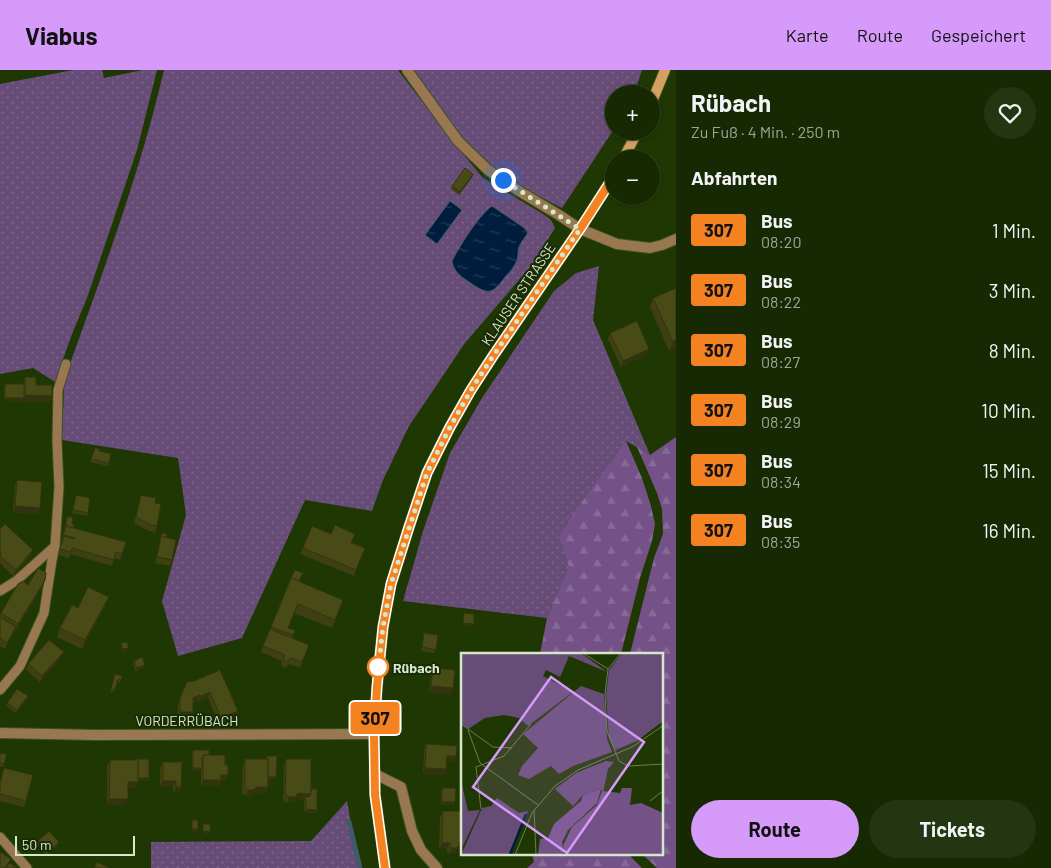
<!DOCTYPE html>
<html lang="de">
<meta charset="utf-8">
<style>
:root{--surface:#172902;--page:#243511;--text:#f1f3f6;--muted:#9ea699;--line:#364524;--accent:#d69bfa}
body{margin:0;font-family:Barlow,sans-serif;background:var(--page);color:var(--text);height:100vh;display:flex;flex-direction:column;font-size:19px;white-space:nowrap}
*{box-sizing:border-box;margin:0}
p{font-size:16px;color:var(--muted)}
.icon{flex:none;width:28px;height:28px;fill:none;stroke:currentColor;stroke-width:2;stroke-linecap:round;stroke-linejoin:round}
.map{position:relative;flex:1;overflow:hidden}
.panel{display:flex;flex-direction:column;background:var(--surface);width:375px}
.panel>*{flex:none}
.badge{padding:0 10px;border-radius:4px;font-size:18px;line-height:32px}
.buttons{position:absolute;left:605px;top:15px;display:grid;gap:10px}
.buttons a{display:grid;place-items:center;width:55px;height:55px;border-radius:50%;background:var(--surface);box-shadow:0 1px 4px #0004,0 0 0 1px var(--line);font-size:25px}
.scale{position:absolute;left:15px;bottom:12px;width:120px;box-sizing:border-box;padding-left:5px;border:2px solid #d7e7cb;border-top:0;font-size:14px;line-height:18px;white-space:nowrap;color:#d7e7cb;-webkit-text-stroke:4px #192b05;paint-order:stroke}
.you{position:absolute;width:25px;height:25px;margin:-12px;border:4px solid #fff;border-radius:50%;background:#1a73e8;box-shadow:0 0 0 8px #1a73e833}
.map>.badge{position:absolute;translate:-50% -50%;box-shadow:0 0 0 2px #fff}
h2{padding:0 15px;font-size:19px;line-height:45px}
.round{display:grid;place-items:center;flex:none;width:52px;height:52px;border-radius:26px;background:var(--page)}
.headline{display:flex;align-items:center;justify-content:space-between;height:85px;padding:0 15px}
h1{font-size:24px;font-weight:700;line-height:38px}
.button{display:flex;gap:10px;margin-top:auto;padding:10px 15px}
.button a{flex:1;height:58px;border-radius:30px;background:var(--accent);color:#111;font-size:20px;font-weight:700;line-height:58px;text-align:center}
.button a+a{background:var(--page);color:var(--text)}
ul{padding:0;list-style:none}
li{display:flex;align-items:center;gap:15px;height:60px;padding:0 15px}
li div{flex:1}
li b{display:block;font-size:19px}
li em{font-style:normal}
li .badge{min-width:55px;font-weight:700;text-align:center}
header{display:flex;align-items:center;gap:30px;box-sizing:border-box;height:70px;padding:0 25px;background:var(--accent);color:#111}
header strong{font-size:24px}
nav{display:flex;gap:28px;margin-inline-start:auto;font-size:18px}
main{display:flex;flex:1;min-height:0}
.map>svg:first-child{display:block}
</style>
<header>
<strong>Viabus</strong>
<nav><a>Karte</a><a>Route</a><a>Gespeichert</a></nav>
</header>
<main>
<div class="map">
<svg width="676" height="798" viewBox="0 0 676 798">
<defs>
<pattern id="grass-dots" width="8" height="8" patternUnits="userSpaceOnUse" patternTransform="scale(1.25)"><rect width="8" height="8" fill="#664c76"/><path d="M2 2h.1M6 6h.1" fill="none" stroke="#7b6688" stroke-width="1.8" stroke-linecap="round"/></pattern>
<pattern id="forest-firs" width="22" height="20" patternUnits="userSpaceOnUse" patternTransform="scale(1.25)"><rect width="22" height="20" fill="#745288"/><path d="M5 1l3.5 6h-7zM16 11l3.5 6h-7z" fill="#876b97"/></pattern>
<pattern id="water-ripples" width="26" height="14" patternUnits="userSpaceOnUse" patternTransform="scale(1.25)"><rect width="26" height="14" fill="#001d3e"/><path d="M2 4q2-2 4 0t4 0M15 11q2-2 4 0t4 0" fill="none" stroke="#243e59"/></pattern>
</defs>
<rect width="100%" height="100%" fill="#1f3702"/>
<g fill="url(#grass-dots)">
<path d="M73 0H102L104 8 143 0H157L137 80 87 228 72 264 61 295 57 313 33 298 0 304V14Z"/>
<path d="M164 0H398L454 73 483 108 543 144 551 150 555 158 531 196 465 273 409 356 383 410 372 441 305 430 242 568 178 586 162 531 186 445 178 388 62 370 64 318 67 302C103 202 140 103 164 0Z"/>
<path d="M412 0H642L637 15 632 24H614V59L562 138 527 120 491 96 461 67 431 24Z"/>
<path d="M599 196 593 250 650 385 626 371 547 548 403 531 423 461 450 383 482 328 554 221 576 203Z"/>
<path d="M347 731 359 798H151V772L311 771Z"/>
</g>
<g fill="url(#forest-firs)">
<path d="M676 367V798H657L642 784H662V584H630L654 488 663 464 662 439 657 423 637 377 650 385Z"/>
<path d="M626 371 642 408 651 436 655 454 652 471 640 508 621 584H540L547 548 569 497 559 467 574 443Z"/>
<path d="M532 784H629L632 788 642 798H527L534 792Z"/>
</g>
<g fill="url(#water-ripples)" stroke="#405a68">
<path d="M450 131 462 140 437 174 425 165Z"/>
<path d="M492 136 523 157 528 162C526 167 522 170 520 175 517 179 519 185 517 190 515 196 510 202 506 206 493 223 490 226 472 214 462 207 454 203 452 191 459 177 479 145 492 136Z"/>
</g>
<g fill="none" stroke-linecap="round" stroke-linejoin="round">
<path stroke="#405a68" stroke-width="5" d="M349 752 360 798"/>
<defs>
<g id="service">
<path d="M0 521 16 511 55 476"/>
<path d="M0 620 20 596 44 543 52 490 55 476 59 417 57 371 58 320 66 294"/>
<path d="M0 767 27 798"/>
</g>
<g id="minor">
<path d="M407 0 458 71 488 100 519 121 559 145 580 159 617 174 650 178 662 175 676 169"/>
<path d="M0 663 95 665 374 664"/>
<path d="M375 704 401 717 412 761 421 780 437 798"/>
</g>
<g id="secondary">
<path d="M651 34 665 0"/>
<path d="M623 89 638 61"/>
<path d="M385 798 375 725 374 664 378 602 383 557 391 514 409 457 427 403 450 357 471 320 493 286 580 159 614 106"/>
</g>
</defs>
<use href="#service" stroke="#3c5322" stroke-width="11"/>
<use href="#minor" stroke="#3c5322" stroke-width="12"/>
<use href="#secondary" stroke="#3c5322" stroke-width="12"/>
<use href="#service" stroke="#997851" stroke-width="9"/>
<use href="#minor" stroke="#997851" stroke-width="10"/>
<use href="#secondary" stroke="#d5a160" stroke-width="10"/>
</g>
<g fill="#3e4013">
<path d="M473 104 472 107 459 125 451 119 452 116Z"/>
<path d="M676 218V278L669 281 650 237 653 228Z"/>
<path d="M610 263 647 285 621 297 608 269Z"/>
<path d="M25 307 36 315 50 332 4 331V317L5 314H23Z"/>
<path d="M95 378 99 381 109 393 108 396 90 392Z"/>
<path d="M17 410 40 438 37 444 13 442 15 416Z"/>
<path d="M76 425 88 443 87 446 72 443Z"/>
<path d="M141 425 157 456 155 462 149 461 134 453Z"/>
<path d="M67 447 73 458 122 484 120 490 114 488 112 496 70 484 69 488 58 485Z"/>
<path d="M312 456 365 478 354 506 300 484Z"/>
<path d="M0 459 31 486 13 506 0 493Z"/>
<path d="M162 463 166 468 172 490 170 496 155 493Z"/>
<path d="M291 508 300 511 340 539 332 558 294 543 288 558 295 560 292 568 309 575 300 598 288 594 286 598 281 596 282 591 261 582Z"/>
<path d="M45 510 43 516 16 560V559L5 579 0 576V545L1 543 28 515Z"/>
<path d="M105 536 82 579 57 567 60 558 78 538Z"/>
<path d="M424 563 436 580 434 583 421 581Z"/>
<path d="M61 588 40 612 26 600 28 594Z"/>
<path d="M134 591 145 595 144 598 136 602 133 594Z"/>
<path d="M433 598 453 618 451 625 429 622 431 604Z"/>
<path d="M115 604 122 606 120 613 117 612 113 623 110 622Z"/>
<path d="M194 611 238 641 236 647 219 654 208 628 198 632V631L193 633 191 648H178V634L180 628Z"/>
<path d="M27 629 16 643 6 636 7 633Z"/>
<path d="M426 674 456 686 454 692H446V699L444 705 423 704 424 680Z"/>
<path d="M193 680 209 685 225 695 226 711H221L219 716H201V701H192V683Z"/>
<path d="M0 683 4 694 3 697 0 696Z"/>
<path d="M267 686 275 710H268V717L266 723H255L251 726H246L242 723 243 695 245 689H266Z"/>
<path d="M137 689 149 708 148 711H138L136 718H128V729L125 735H107V696L110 690H136Z"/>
<path d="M286 689 311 719 317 740 316 743 304 742V730L296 729 292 733H287L283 730 284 695Z"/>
<path d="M163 692 181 717 179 723H173V717H160V698Z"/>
<path d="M4 698 26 731 24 737 0 731V712Z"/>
<path d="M442 718 455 732 454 735H441V721Z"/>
<path d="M443 741H462V780H457V782L454 784H450L447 782V779H439L440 747Z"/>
<path d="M38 771 58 775 47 785 36 774Z"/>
</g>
<g fill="#32340f">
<path d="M473 104 472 107 459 125 460 122Z"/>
<path d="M676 270V278L669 281 673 272Z"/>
<path d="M649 279 647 285 621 297 623 291Z"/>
<path d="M25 325 52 326 50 332 4 331 5 328H24Z"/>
<path d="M15 436 40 438 37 444 13 442Z"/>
<path d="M33 480 31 486 13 506 16 500Z"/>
<path d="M45 510 43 516 16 560 18 554Z"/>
<path d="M109 527 105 536 82 579 85 570Z"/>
<path d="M463 553 474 554 472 557 462 556Z"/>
<path d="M16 557 14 563 5 579 7 573Z"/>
<path d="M129 578 127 582 121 583 122 579Z"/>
<path d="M64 582 61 588 40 612 42 606Z"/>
<path d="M145 595 144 598 136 602 137 598Z"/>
<path d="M431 616 453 618 451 625 429 622Z"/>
<path d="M210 622 208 628 198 632 201 626Z"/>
<path d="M200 625 198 631 191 634 193 628Z"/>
<path d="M28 626 27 629 16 643 17 640Z"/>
<path d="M238 641 236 647 219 654 221 648Z"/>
<path d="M180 642H193L191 648H178Z"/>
<path d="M447 686H456L454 692H445Z"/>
<path d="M193 698H202L201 701H192Z"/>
<path d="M425 698 446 699 444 705 423 704Z"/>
<path d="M221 705H228L226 711H221L219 716H201L203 710Z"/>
<path d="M267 707H276L275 710H266Z"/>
<path d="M137 708H149L148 711H136Z"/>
<path d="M163 711H176L173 717H160Z"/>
<path d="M128 712H138L136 718H125Z"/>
<path d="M176 717H181L179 723H173Z"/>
<path d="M257 717H268L266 723H255L251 726H246L248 720Z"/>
<path d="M298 723 311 724 308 730 305 726 304 730 296 729 292 733H287L289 727Z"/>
<path d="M109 729H128L125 735H107Z"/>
<path d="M442 732H455L454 735H441Z"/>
<path d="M306 739 317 740 316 743 304 742Z"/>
<path d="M192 759H198L197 762H191Z"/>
<path d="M203 761 210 762 209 765 202 764Z"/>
<path d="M59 772 58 775 47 785 48 782Z"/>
<path d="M442 773H450L447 779H439Z"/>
<path d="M459 773 462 774V780H457V782L454 784H450L452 778Z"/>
</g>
<g fill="#484b16" stroke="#32340f">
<path d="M465 98 473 104 460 122 452 116Z"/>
<path d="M676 218V270L673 272 653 228Z"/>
<path d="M637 251 649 279 623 291 610 263Z"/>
<path d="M25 307H36V315H52V326L25 325Z"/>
<rect x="5" y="314" width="19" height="14"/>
<path d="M95 378 100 379 99 381 111 384 109 393 91 389Z"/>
<path d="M17 410 42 412 40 438 15 436Z"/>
<path d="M76 425 90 428 88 443 73 440Z"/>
<path d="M141 425 156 428 155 433 161 434 157 456 151 455 136 447Z"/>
<path d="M67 447H73L72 454H74L73 458 66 456 65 459Z"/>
<path d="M5 454 33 480 16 500 0 486 1 483 0 482V459Z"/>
<path d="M335 455 355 464 351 473 365 478 356 500 303 478 312 456 331 464Z"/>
<path d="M66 456 126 472 122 484 116 482 114 490 72 478 71 482 60 479 64 466 75 469V468L63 465Z"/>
<path d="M162 463 167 464 166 468 161 466 160 469Z"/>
<path d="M161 466 176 470 172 490 157 487Z"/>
<path d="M38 498 46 503 45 510 18 554 1 543 18 514 23 511 28 515Z"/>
<path d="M295 500 303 503 299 511 291 508Z"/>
<path d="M291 508 343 530 335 550 298 534 288 558 295 560 293 565 271 557Z"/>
<path d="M88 517 109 527 85 570 60 558 72 535 78 538Z"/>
<path d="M464 543 474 544V554L463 553Z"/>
<path d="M0 547 16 557 7 573 0 568Z"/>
<path d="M270 559 309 575 302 592 290 588 288 592 283 590 285 585 263 576Z"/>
<path d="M424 563 438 565 436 580 422 577Z"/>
<path d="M49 570 64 582 42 606 28 594Z"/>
<path d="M127 572 129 578 122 579 121 573Z"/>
<path d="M142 587 145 595 137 598 134 591Z"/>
<path d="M433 598 455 600 453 618 431 616Z"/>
<path d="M220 600 238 641 221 648 210 622 201 626 200 625 193 628V642H180V628L187 612 194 611Z"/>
<path d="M115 604 122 606 121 610 118 609 115 620 111 619Z"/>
<path d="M17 619 28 626 17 640 7 633Z"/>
<path d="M426 674 457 676 456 686H447L446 699 425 698Z"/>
<path d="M193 680H209V685H203L202 688V698H193Z"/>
<path d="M0 683 7 684 4 694 0 693Z"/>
<path d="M203 685H225V695H228V705H221V710H203Z"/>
<path d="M267 686H277L276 707H268V689H267Z"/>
<path d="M137 689H149V708H138V690H137Z"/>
<path d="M245 689H268V717H257L253 720H248L245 717Z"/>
<path d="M286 689H311V724L298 723 295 727H289L285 724Z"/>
<path d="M110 690H138V712H128V729H109Z"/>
<path d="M163 692H182L181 717H176V711H163Z"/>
<path d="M4 698 33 705 26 731 0 724V714Z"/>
<path d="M442 718H456L455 732H442Z"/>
<path d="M311 719H317V740L306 739 305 726 309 727 311 724Z"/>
<path d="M443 741H462V774L459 773V776L456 778H452L450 776V773H442Z"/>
<rect x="192" y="750" width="6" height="9"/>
<path d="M203 754H210V762L203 761Z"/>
<path d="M49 761 59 772 48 782 38 771Z"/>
<path d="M0 782 11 789 5 798H0Z"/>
<path d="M97 792 110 798H94Z"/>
<path d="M9 793 16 797 15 798H6Z"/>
</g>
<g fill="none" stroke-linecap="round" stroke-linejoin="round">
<defs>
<path id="line" d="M385 798 375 725 374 664 377 617 383 557 391 514 409 457 427 403 450 357 471 320 493 286 580 159 614 106"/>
</defs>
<use href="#line" stroke="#fff" stroke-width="11"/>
<use href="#line" stroke="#f58220" stroke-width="8"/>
<path stroke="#d7e7cb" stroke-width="5" stroke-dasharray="0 9" d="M378 597V602L383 557 391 514 427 403 450 357 471 320 493 286 580 159 503 110"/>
</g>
<circle fill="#fff" stroke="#f58220" stroke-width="2.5" cx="378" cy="597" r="10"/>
<g text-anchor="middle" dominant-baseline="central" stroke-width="4" stroke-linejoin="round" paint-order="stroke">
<g font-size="14" fill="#d7e7cb" stroke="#192b05">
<text transform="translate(518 224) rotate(-56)">KLAUSER STRASSE</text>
<text x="187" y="650">VORDERRÜBACH</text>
</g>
<g font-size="14" font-weight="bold" fill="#d7e7cb" stroke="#192b05" text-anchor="start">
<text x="393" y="597">Rübach</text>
</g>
</g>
<g transform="translate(461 583)">
<rect width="202" height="202" fill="#1f3702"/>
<path d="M0 0H120L146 19 108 3 99 24 85 17 82 23 112 39 84 60 67 73 58 65 43 62 24 65 7 76 0 70ZM161 0H202V68L176 88 154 97 148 85 145 41 148 17ZM120 33 143 41 146 86 151 99 112 113 98 121 90 113 68 126 57 122 61 113 77 95 62 81ZM145 108 153 109 147 116 142 140 140 136 122 142 112 153 94 136 115 120ZM0 127 7 158 19 157 0 197ZM36 145 58 160 67 158 47 202H0L21 155 30 153Z" fill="#664c76"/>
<path d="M161 135H171L169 152 180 150 202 160V202H104L102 193 111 174 136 152 141 138 159 140ZM140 136 136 150 107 177 101 189 103 202H77L79 186 87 185 93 171 120 148 122 142Z" fill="#745288"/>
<path fill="none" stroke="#001d3e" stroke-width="2.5" d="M49 202 65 161"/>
<path fill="none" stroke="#697d52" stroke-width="1" d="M122 0 147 16 144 40 146 78 158 108 167 113 203 111M147 16 160 0M0 71 32 94 51 95M7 77 19 110 77 152M189 148 203 137M20 156 15 114 43 103 70 71M73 157 75 202M54 202 71 160 94 133 117 117 171 94 203 72"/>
<path fill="#d69bfa" fill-opacity="0.15" stroke="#d69bfa" stroke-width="2.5" d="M90 24 183 89 106 200 12 134Z"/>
<rect width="202" height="202" fill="none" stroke="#d7e7cb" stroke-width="2.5"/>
</g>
</svg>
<div class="buttons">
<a>+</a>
<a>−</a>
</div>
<div class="scale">50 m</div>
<div class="you" style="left:503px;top:110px"></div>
<b class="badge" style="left:375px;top:648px;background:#f58220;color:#111">307</b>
</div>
<section class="panel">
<div class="headline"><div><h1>Rübach</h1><p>Zu Fuß · 4 Min. · 250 m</p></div><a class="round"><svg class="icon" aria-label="heart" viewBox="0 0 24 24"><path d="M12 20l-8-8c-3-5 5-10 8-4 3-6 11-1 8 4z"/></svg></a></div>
<h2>Abfahrten</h2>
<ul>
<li><span class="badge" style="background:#f58220;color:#111">307</span><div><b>Bus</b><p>08:20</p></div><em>1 Min.</em></li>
<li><span class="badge" style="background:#f58220;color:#111">307</span><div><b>Bus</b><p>08:22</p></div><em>3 Min.</em></li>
<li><span class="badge" style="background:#f58220;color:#111">307</span><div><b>Bus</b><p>08:27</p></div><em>8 Min.</em></li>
<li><span class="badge" style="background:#f58220;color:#111">307</span><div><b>Bus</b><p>08:29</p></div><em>10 Min.</em></li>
<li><span class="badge" style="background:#f58220;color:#111">307</span><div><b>Bus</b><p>08:34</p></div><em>15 Min.</em></li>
<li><span class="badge" style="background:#f58220;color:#111">307</span><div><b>Bus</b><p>08:35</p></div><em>16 Min.</em></li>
</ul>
<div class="button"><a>Route</a><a>Tickets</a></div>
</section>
</main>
